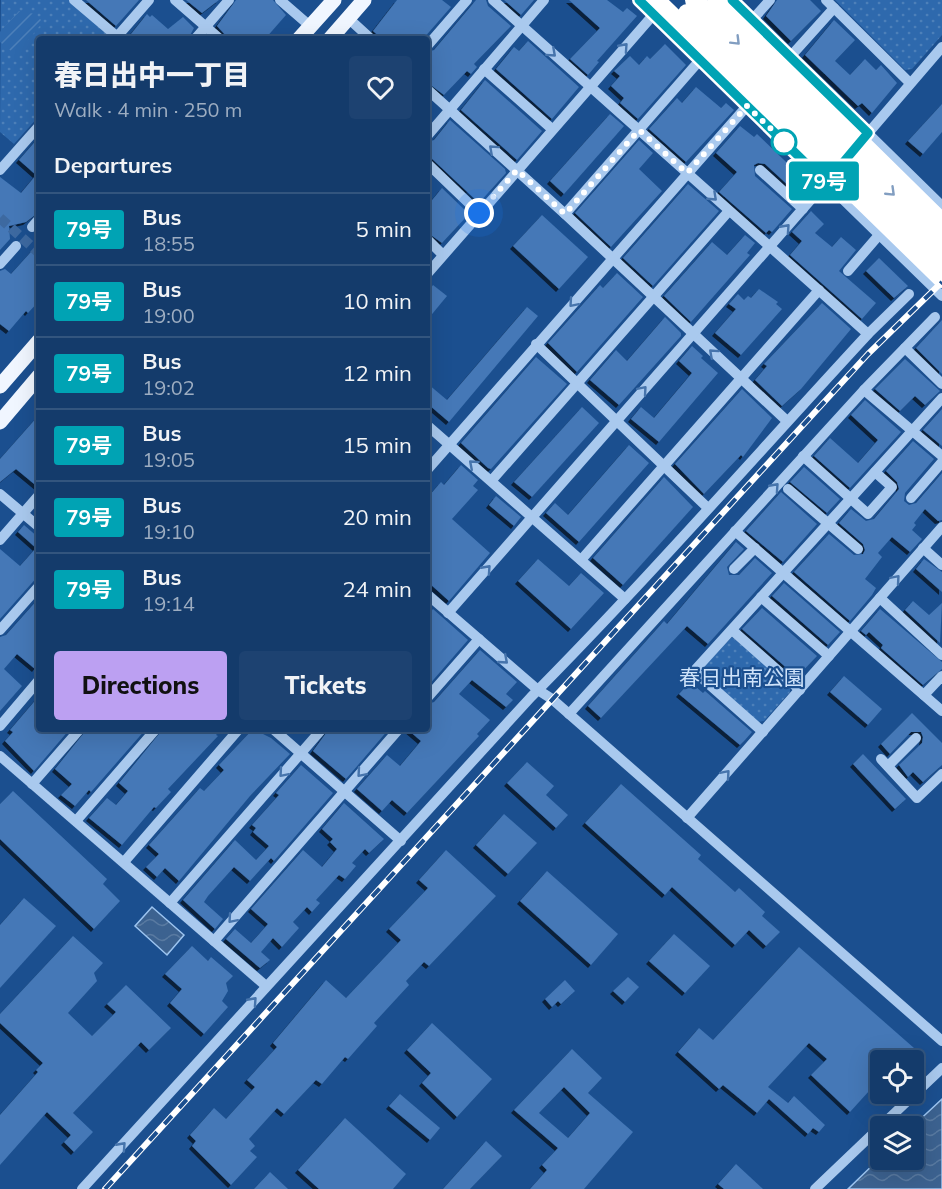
<!DOCTYPE html>
<meta charset="utf-8">
<style>
:root{--surface:#143b6b;--page:#1d4271;--text:#f1f3f6;--muted:#9dadc1;--line:#33557e;--accent:#bca0f2}
body{margin:0;font-family:Mulish,"Noto Sans JP",sans-serif;background:var(--page);color:var(--text);height:100vh;display:flex;flex-direction:column;font-size:22px;white-space:nowrap}
*{box-sizing:border-box;margin:0}
p{font-size:20px;color:var(--muted)}
.icon{flex:none;width:33px;height:33px;fill:none;stroke:currentColor;stroke-width:2;stroke-linecap:round;stroke-linejoin:round}
.map{position:relative;flex:1;overflow:hidden}
.side{position:absolute;left:36px;top:36px;width:394px;height:696px;display:flex;flex-direction:column;background:var(--surface);border-radius:6px;box-shadow:0 6px 24px #0002,0 0 0 2px var(--line)}
.side>*{flex:none}
.badge{padding:0 12px;border-radius:4px;font-size:21px;line-height:39px}
.controls{position:absolute;left:870px;top:1050px;display:grid;gap:12px}
.controls a{display:grid;place-items:center;width:54px;height:54px;border-radius:6px;background:var(--surface);box-shadow:0 6px 24px #0002,0 0 0 2px var(--line);font-size:30px}
.you{position:absolute;width:30px;height:30px;margin:-15px;border:4px solid #fff;border-radius:50%;background:#1a73e8;box-shadow:0 0 0 9px #1a73e833}
.map>.badge{position:absolute;translate:-50% -50%;box-shadow:0 0 0 3px #fff}
h2{padding:0 18px;font-size:22px;line-height:54px}
.round{display:grid;place-items:center;flex:none;width:63px;height:63px;border-radius:6px;background:var(--page)}
.headline{display:flex;align-items:center;justify-content:space-between;height:102px;padding:0 18px}
h1{font-size:28px;font-weight:800;line-height:45px}
.button{display:flex;gap:12px;margin-top:auto;padding:12px 18px}
.button a{flex:1;height:69px;border-radius:6px;background:var(--accent);color:#111;font-size:24px;font-weight:800;line-height:69px;text-align:center}
.button a+a{background:var(--page);color:var(--text)}
ul{padding:0;list-style:none}
li{display:flex;align-items:center;gap:18px;height:72px;padding:0 18px;border-top:2px solid var(--line)}
li div{flex:1}
li b{display:block;font-size:22px}
li em{font-style:normal}
li .badge{min-width:66px;font-weight:700;text-align:center}
.map>svg:first-child{display:block}
</style>
<div class="map">
<svg width="942" height="1189" viewBox="0 0 942 1189">
<defs>
<pattern id="grass-dots" width="8" height="8" patternUnits="userSpaceOnUse" patternTransform="scale(1.5)"><rect width="8" height="8" fill="#2e69ad"/><path d="M2 2h.1M6 6h.1" fill="none" stroke="#4d80b9" stroke-width="1.8" stroke-linecap="round"/></pattern>
<pattern id="garden-furrows" width="10" height="10" patternUnits="userSpaceOnUse" patternTransform="scale(1.5)"><rect width="10" height="10" fill="#2e69ad"/><path d="M-1 1l2-2M0 10L10 0M9 11l2-2" fill="none" stroke="#4d80b9"/></pattern>
<pattern id="water-waves" width="16" height="10" patternUnits="userSpaceOnUse" patternTransform="scale(1.5)"><rect width="16" height="10" fill="#3c6290"/><path d="M0 5q4-4 8 0t8 0" fill="none" stroke="#597aa1"/></pattern>
<filter id="shadow"><feDropShadow dx="-3" dy="3" stdDeviation="0" flood-color="#0009"/></filter>
</defs>
<rect width="100%" height="100%" fill="#1b4f8f"/>
<g fill="url(#grass-dots)">
<path d="M1 0H70L106 32 107 37 39 39V116L14 144 0 132Z"/>
<path d="M835 0H942V35L912 69 905 70Z"/>
<path d="M732 637 790 686V692L764 721 757 722 701 670Z"/>
</g>
<path fill="url(#garden-furrows)" d="M19 11 35 14 43 22 16 55 0 42V32Z"/>
<g fill="url(#water-waves)" stroke="#9cc4f0" stroke-width="1.5">
<path d="M152 907 184 935 167 955 135 926Z"/>
<path d="M942 1099V1189H848L880 1158 914 1160 913 1126Z"/>
</g>
<g fill="#4478b7" fill-rule="evenodd" filter="url(#shadow)">
<path d="M86 0H139L116 26Z"/>
<path d="M186 0H219L202 13Z"/>
<path d="M236 0H273L286 15 265 39H229L217 26Z"/>
<path d="M397 0H442L451 7 423 39H382L373 31Z"/>
<path d="M476 0H486L488 6 511 26 474 64 477 67 471 74 467 71 444 95 428 83V52L434 50Z"/>
<path d="M504 0H534L521 15Z"/>
<path d="M569 0H607L623 12 627 8 637 16 597 61 599 62 588 75 570 59 600 28Z"/>
<path d="M777 0H810L821 11 791 41 766 16Z"/>
<path d="M147 14 150 17 152 15 168 29 183 17 194 28 188 39H127Z"/>
<path d="M834 20 855 40 835 61 850 75 865 59 876 70 881 65 897 83 872 113 862 103 858 106 805 55Z"/>
<path d="M528 41 579 87 552 119 496 69 514 47 519 51Z"/>
<path d="M665 44 686 65 638 119 620 103 624 98 611 86 620 76 614 71 630 56 639 65 647 56 650 59Z"/>
<path d="M485 80 542 131 517 160 461 110Z"/>
<path d="M696 87 721 108 726 103 734 110 686 162 649 129 677 98 682 103Z"/>
<path d="M942 104V132L923 154 908 141Z"/>
<path d="M610 114 624 126 564 194 550 181Z"/>
<path d="M450 120 505 169 506 173 479 203 428 155V142L434 140Z"/>
<path d="M740 126 754 137 757 134 812 187 802 198 765 164 758 163 754 165 755 176 792 209 772 232 769 230 766 233 719 192 737 172 716 153Z"/>
<path d="M39 137V212L26 222 9 226 10 239 0 250V177L21 193 36 175 19 160Z"/>
<path d="M639 140 653 153 639 169 662 191 611 247 575 213Z"/>
<path d="M688 184 719 211 653 286 623 258Z"/>
<path d="M442 188 469 214 442 243 428 233V205Z"/>
<path d="M811 211 824 224 815 233 832 247 841 237 856 250 839 271 876 303 862 319 790 255 802 241 792 232Z"/>
<path d="M542 215 588 257 559 289 513 246Z"/>
<path d="M745 235 755 243 747 253 750 255 691 322 664 296 712 242 727 255Z"/>
<path d="M39 243V301L28 313 26 311 9 331 0 324V271L5 269 11 274Z"/>
<path d="M879 258 908 286 894 298 866 271Z"/>
<path d="M617 273 643 297 577 372 548 343 600 285 603 288Z"/>
<path d="M433 285 447 296 428 319V292Z"/>
<path d="M759 289 778 302 776 304 782 309 741 355 715 333 736 309 729 304 738 294 744 300 748 296 751 298Z"/>
<path d="M822 303 851 329 801 389 782 406 755 380 767 366 764 364Z"/>
<path d="M527 307 538 316 449 422 428 404V384L447 400Z"/>
<path d="M665 317 681 333V336L619 405 590 380 616 350 627 361Z"/>
<path d="M942 320V374L916 348Z"/>
<path d="M692 346 703 356 701 358 718 373 659 442 631 419 641 407 654 418 692 373 679 361Z"/>
<path d="M536 357 567 384 491 469 488 468 461 443Z"/>
<path d="M905 359 940 391 925 405 915 396 900 411 875 389Z"/>
<path d="M742 389 772 418 743 457 741 455 704 494 675 464Z"/>
<path d="M865 400 901 432 850 488 814 456 830 438 858 463 878 440 851 415Z"/>
<path d="M582 407 599 423 532 497 514 482Z"/>
<path d="M942 409V446L923 430Z"/>
<path d="M39 415V488L16 469 0 482V459Z"/>
<path d="M913 441 934 459 905 493 904 501 909 505 916 503 942 473V520L938 521 925 509 914 523 916 525 912 530 922 539 910 552 892 537 878 553 882 557 865 579 876 588 872 595 850 621 794 572 829 534 854 555 863 554 865 550 863 544 839 523 851 509 866 521 874 519 899 489 897 482 886 471Z"/>
<path d="M629 445 649 463 579 542 546 513 555 503 568 515Z"/>
<path d="M461 465 478 480 473 486 478 490 452 519 490 553 449 601 428 582V497L441 482 444 485Z"/>
<path d="M804 467 840 499 827 513 790 482Z"/>
<path d="M664 477 693 507 623 585 593 558Z"/>
<path d="M781 492 817 524 783 562 746 531Z"/>
<path d="M496 496 521 517 514 526 489 505Z"/>
<path d="M24 525 39 538V575L0 619V549L20 566 36 548 18 532Z"/>
<path d="M736 542 744 549 727 567 729 575H739L755 558 772 573 708 644 687 626 601 718 588 706 664 621 667 624Z"/>
<path d="M538 559 569 586 581 573 604 593 571 629 518 581Z"/>
<path d="M924 559 942 572V592L916 569Z"/>
<path d="M784 583 840 632 828 645 772 596Z"/>
<path d="M39 598V664L35 669 17 654 4 669 22 686 0 711V637L6 635Z"/>
<path d="M913 601 929 615 942 603 940 643 905 610Z"/>
<path d="M762 608 817 656 797 677 742 629Z"/>
<path d="M433 609 468 640 428 686V615Z"/>
<path d="M880 609 942 662V669L923 685 881 648 883 645 869 632 866 635 861 631Z"/>
<path d="M480 650 517 682 506 694 513 700 506 707 472 680 459 694 490 720 477 734 479 736 407 813 392 800 382 811 357 789 387 755 400 766 421 741 407 729H428V704L434 702Z"/>
<path d="M844 676 882 709 868 725 830 692Z"/>
<path d="M690 682 703 693 705 691 752 732 745 740 740 745 679 694Z"/>
<path d="M39 696V729H70L34 771 5 741 13 732 10 730Z"/>
<path d="M912 713 942 743V765L923 782 913 772 908 777 899 765 922 743 923 737 921 732H911L890 754 881 744Z"/>
<path d="M87 729H146L91 792 89 790 75 806 61 795 72 784 55 769Z"/>
<path d="M163 729H221L216 735 218 736 168 789 171 792 156 808 154 807 122 845 89 818 107 798 116 805 128 791 119 783Z"/>
<path d="M253 729 271 738 290 754 250 796 179 881 165 868 157 877 146 867 159 854 149 845 200 788 204 791 224 770 219 765Z"/>
<path d="M329 729H346L351 734 356 729H389L346 779 313 751Z"/>
<path d="M863 754 906 799 895 809 853 764Z"/>
<path d="M527 762 554 786 546 795 568 815 556 828 507 783Z"/>
<path d="M301 765 333 793 274 861 271 858 250 881 234 867 208 896 204 902 223 919 215 929 183 900 235 840 256 860 269 846 253 832 256 828 252 825 279 795 276 793Z"/>
<path d="M621 784 701 855 698 859 735 892 739 888 765 912 762 916 780 932 766 946 749 930 735 945 672 887 665 895 585 823Z"/>
<path d="M13 791 107 879 103 884 120 901 94 929 0 839V804Z"/>
<path d="M344 803 384 839 369 853 365 849 352 863 356 866 345 879 339 875 316 900 320 903 312 912 307 907 293 922 299 928 282 947 273 938 261 952 270 960 260 968 226 939 235 929 251 943 268 924 251 909 303 850 322 867 337 849 330 842 333 839 322 829Z"/>
<path d="M504 814 537 843 508 874 476 845Z"/>
<path d="M446 850 496 896 429 966 424 962 406 981 409 985 374 1023 377 1026 348 1059 345 1057 322 1084 316 1080 284 1114 277 1108 249 1139 255 1146 250 1151 257 1157 231 1185 192 1146 196 1141 190 1135 214 1108 226 1119 255 1087 247 1080 277 1047 273 1043 326 980 346 998 401 940 389 929 428 888 419 880Z"/>
<path d="M547 871 618 934 591 965 520 901Z"/>
<path d="M24 898 56 926 0 988V925Z"/>
<path d="M674 934 710 966 685 993 649 961Z"/>
<path d="M73 936 103 963 94 973 97 981 68 1013 92 1036 116 1012 107 1004 126 985 171 1028 149 1050 141 1042 73 1113 93 1132 74 1152 64 1142 71 1135 47 1112 0 1165V1115L38 1072 36 1070 43 1063 0 1023V1014Z"/>
<path d="M192 946 208 961 211 957 233 976 226 983 228 991 222 1001 228 1007 204 1034 170 1003 182 989 165 974Z"/>
<path d="M799 947 914 1048 903 1060H880V1079L850 1112 811 1075 827 1059 809 1043 768 1087 788 1103 794 1096 825 1125 819 1132 813 1128 808 1134 769 1099 757 1113 723 1085 719 1089 678 1052 699 1028 713 1040Z"/>
<path d="M628 977 639 987 625 1002 613 991Z"/>
<path d="M565 980 575 991 561 1004 558 1001 552 1007 545 999Z"/>
<path d="M432 1023 492 1079 457 1117 422 1083 431 1073 407 1050Z"/>
<path d="M572 1049 602 1078 588 1093 633 1132 584 1189H530L547 1170 542 1165 558 1148 514 1110ZM564 1087 590 1113 568 1138 539 1113Z"/>
<path d="M400 1094 440 1128 430 1140 389 1106Z"/>
<path d="M345 1118 406 1174 393 1189H319L298 1170Z"/>
<path d="M486 1141 502 1156 470 1189H443Z"/>
<path d="M736 1164 763 1189H724L718 1184Z"/>
<path d="M270 1172 288 1189H254Z"/>
</g>
<g fill="none" stroke-linecap="round" stroke-linejoin="round">
<path stroke="#3d69a0" stroke-width="10" stroke-dasharray="10 5" stroke-linecap="butt" d="M0 218 39 253"/>
<g stroke="#a9c9ee" stroke-width="10">
<path d="M74 0 120 39"/>
<path d="M175 0 220 39"/>
<path d="M280 0 310 26"/>
<path d="M493 0 868 334"/>
<path d="M639 0 942 296"/>
<path d="M732 0 942 206"/>
<path d="M826 0 910 83"/>
<path d="M348 18 371 39"/>
<path d="M752 20 770 0"/>
<path d="M115 39 149 0"/>
<path d="M195 39 229 0"/>
<path d="M428 45 467 0"/>
<path d="M790 57 834 8"/>
<path d="M484 69 552 129"/>
<path d="M428 90 565 214 787 421"/>
<path d="M428 135 544 0"/>
<path d="M858 145 942 47"/>
<path d="M428 164 479 213"/>
<path d="M0 170 39 126"/>
<path d="M760 170 803 209"/>
<path d="M565 214 700 60"/>
<path d="M32 227 39 219"/>
<path d="M428 240 443 255"/>
<path d="M0 264 16 246"/>
<path d="M848 271 879 235"/>
<path d="M428 273 654 14"/>
<path d="M536 344 708 508"/>
<path d="M905 348 942 384"/>
<path d="M864 390 942 456"/>
<path d="M428 426 625 599"/>
<path d="M803 456 868 514 892 487 875 472"/>
<path d="M428 469 747 106"/>
<path d="M492 480 728 212"/>
<path d="M788 489 858 549"/>
<path d="M0 494 39 527"/>
<path d="M911 498 942 462"/>
<path d="M735 531 942 711"/>
<path d="M0 540 39 495"/>
<path d="M923 548 942 565"/>
<path d="M581 560 819 290"/>
<path d="M734 569 755 548"/>
<path d="M428 595 538 690 552 699 942 1041"/>
<path d="M761 597 829 656"/>
<path d="M880 598 942 655"/>
<path d="M448 613 836 171"/>
<path d="M0 630 39 586"/>
<path d="M732 630 800 690"/>
<path d="M924 695 942 676"/>
<path d="M428 697 479 639"/>
<path d="M569 714 864 390 935 317"/>
<path d="M0 726 39 680"/>
<path d="M273 729 401 841"/>
<path d="M763 732 694 671 942 398"/>
<path d="M0 756 266 986"/>
<path d="M881 759 917 798 942 774"/>
<path d="M888 766 916 738"/>
<path d="M32 784 80 729"/>
<path d="M687 818 942 527"/>
<path d="M76 821 156 729"/>
<path d="M124 862 239 729"/>
<path d="M170 903 322 729"/>
<path d="M214 941 399 729"/>
<path d="M881 1126 942 1068"/>
<path d="M82 1189 531 697C647 580 756 455 868 334L909 294"/>
<path d="M815 1189 880 1127"/>
</g>
<g stroke="#f0f6ff" stroke-width="15">
<path d="M299 39 334 0"/>
<path d="M330 39 364 0"/>
<path d="M0 386 39 341"/>
<path d="M0 422 39 376"/>
</g>
<g stroke="#fff" stroke-width="18">
<path d="M656 0 942 279"/>
<path d="M694 0 942 241"/>
<path d="M716 0 942 222"/>
<path d="M687 13 942 261"/>
</g>
<defs>
<path id="rail" d="M105 1189 868 354 942 282"/>
</defs>
<use href="#rail" stroke="#fff" stroke-width="6"/>
<use href="#rail" stroke="#1b4f8f" stroke-width="4" stroke-dasharray="11" stroke-linecap="butt"/>
</g>
<defs><path id="oneway-chevron" d="M-2-3.5L2.5 0L-2 3.5" fill="none" stroke-width="1.6" stroke-linecap="round" stroke-linejoin="round" transform="scale(1.5)"/></defs>
<g stroke="#829ec1">
<use href="#oneway-chevron" transform="translate(736 41) rotate(45)"/>
<use href="#oneway-chevron" transform="translate(891 192) rotate(44)"/>
</g>
<g stroke="#4674ac">
<use href="#oneway-chevron" transform="translate(624 47) rotate(-48)"/>
<use href="#oneway-chevron" transform="translate(552 53) rotate(42)"/>
<use href="#oneway-chevron" transform="translate(493 149) rotate(-138)"/>
<use href="#oneway-chevron" transform="translate(713 197) rotate(43)"/>
<use href="#oneway-chevron" transform="translate(786 228) rotate(-48)"/>
<use href="#oneway-chevron" transform="translate(573 303) rotate(131)"/>
<use href="#oneway-chevron" transform="translate(713 353) rotate(-138)"/>
<use href="#oneway-chevron" transform="translate(643 390) rotate(-49)"/>
<use href="#oneway-chevron" transform="translate(473 464) rotate(-139)"/>
<use href="#oneway-chevron" transform="translate(775 487) rotate(-48)"/>
<use href="#oneway-chevron" transform="translate(487 569) rotate(-48)"/>
<use href="#oneway-chevron" transform="translate(896 579) rotate(-49)"/>
<use href="#oneway-chevron" transform="translate(504 660) rotate(41)"/>
<use href="#oneway-chevron" transform="translate(283 773) rotate(131)"/>
<use href="#oneway-chevron" transform="translate(361 773) rotate(131)"/>
<use href="#oneway-chevron" transform="translate(726 774) rotate(-49)"/>
<use href="#oneway-chevron" transform="translate(232 919) rotate(131)"/>
<use href="#oneway-chevron" transform="translate(253 1001) rotate(-48)"/>
<use href="#oneway-chevron" transform="translate(122 1146) rotate(-48)"/>
</g>
<g fill="none" stroke-linecap="round" stroke-linejoin="round">
<defs>
<path id="line" d="M639 0 826 183 868 133 732 0"/>
</defs>
<use href="#line" stroke="#fff" stroke-width="14"/>
<use href="#line" stroke="#00a3b4" stroke-width="9"/>
<path stroke="#fff" stroke-width="6" stroke-dasharray="0 10.8" d="M479 213 517 170 565 214 639 130 687 173 747 106 789 146 784 142"/>
</g>
<circle fill="#fff" stroke="#00a3b4" stroke-width="3" cx="784" cy="142" r="12"/>
<g text-anchor="middle" dominant-baseline="central" stroke-width="4.5" stroke-linejoin="round" paint-order="stroke">
<g font-size="21" fill="#cfe3fa" stroke="#1b4f8f">
<text x="742" y="677">春日出南公園</text>
</g>
</g>
</svg>
<div class="controls">
<a><svg class="icon" aria-label="locate" viewBox="0 0 24 24"><circle cx="12" cy="12" r="6"/><path d="M12 2v4M12 18v4M2 12h4M18 12h4"/></svg></a>
<a><svg class="icon" aria-label="layers" viewBox="0 0 24 24"><path d="M12 4l9 5-9 5-9-5zM3 14l9 5 9-5"/></svg></a>
</div>
<div class="you" style="left:479px;top:213px"></div>
<b class="badge" style="left:824px;top:181px;background:#00a3b4;color:#fff">79号</b>
<section class="side">
<div class="headline"><div><h1>春日出中一丁目</h1><p>Walk · 4 min · 250 m</p></div><a class="round"><svg class="icon" aria-label="heart" viewBox="0 0 24 24"><path d="M12 20l-8-8c-3-5 5-10 8-4 3-6 11-1 8 4z"/></svg></a></div>
<h2>Departures</h2>
<ul>
<li><span class="badge" style="background:#00a3b4;color:#fff">79号</span><div><b>Bus</b><p>18:55</p></div><em>5 min</em></li>
<li><span class="badge" style="background:#00a3b4;color:#fff">79号</span><div><b>Bus</b><p>19:00</p></div><em>10 min</em></li>
<li><span class="badge" style="background:#00a3b4;color:#fff">79号</span><div><b>Bus</b><p>19:02</p></div><em>12 min</em></li>
<li><span class="badge" style="background:#00a3b4;color:#fff">79号</span><div><b>Bus</b><p>19:05</p></div><em>15 min</em></li>
<li><span class="badge" style="background:#00a3b4;color:#fff">79号</span><div><b>Bus</b><p>19:10</p></div><em>20 min</em></li>
<li><span class="badge" style="background:#00a3b4;color:#fff">79号</span><div><b>Bus</b><p>19:14</p></div><em>24 min</em></li>
</ul>
<div class="button"><a>Directions</a><a>Tickets</a></div>
</section>
</div>
